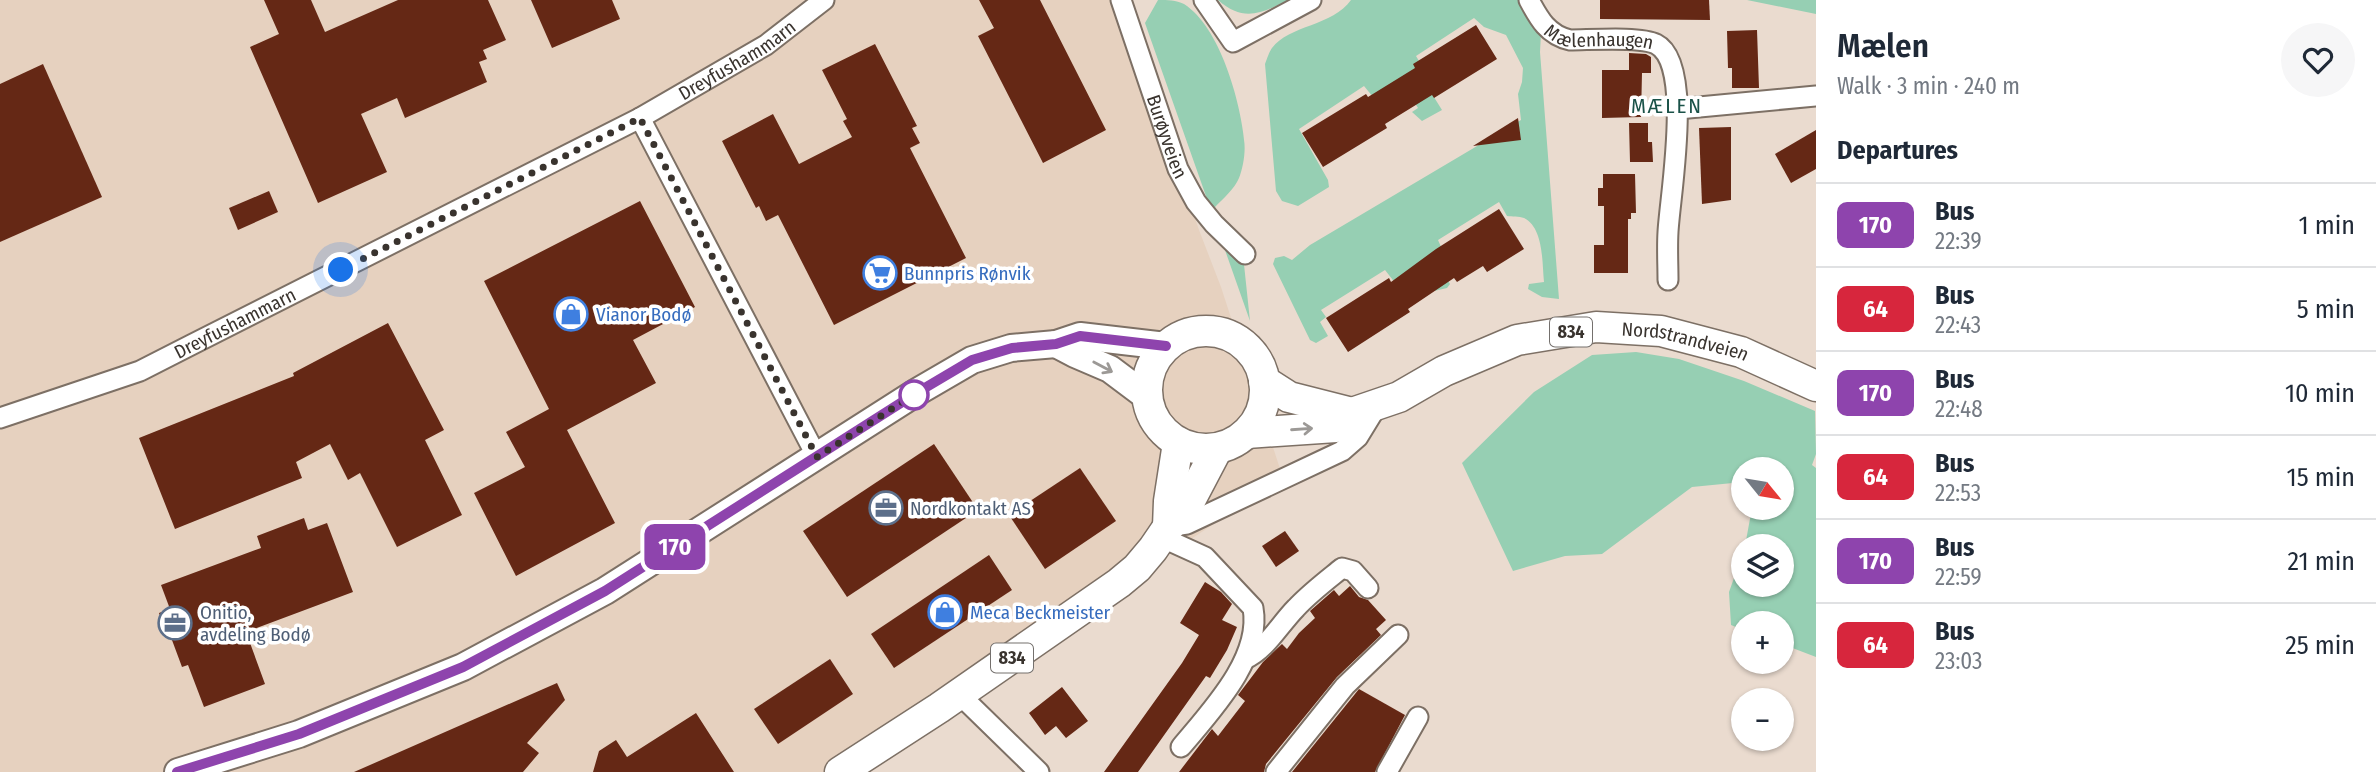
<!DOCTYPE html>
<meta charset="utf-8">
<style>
:root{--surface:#fff;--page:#f6f6f7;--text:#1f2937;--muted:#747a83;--line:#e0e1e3}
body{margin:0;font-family:"Fira Sans Condensed",sans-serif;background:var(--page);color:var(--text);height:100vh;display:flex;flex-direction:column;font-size:26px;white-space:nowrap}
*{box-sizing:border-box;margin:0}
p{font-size:23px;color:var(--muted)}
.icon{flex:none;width:38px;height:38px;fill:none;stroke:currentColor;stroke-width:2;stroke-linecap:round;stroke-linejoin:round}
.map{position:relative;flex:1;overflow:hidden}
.panel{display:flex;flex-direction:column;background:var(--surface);width:560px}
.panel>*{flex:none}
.badge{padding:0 14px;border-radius:10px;font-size:24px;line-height:46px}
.needle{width:46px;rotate:120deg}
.tools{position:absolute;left:1731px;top:457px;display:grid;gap:14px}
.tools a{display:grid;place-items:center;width:63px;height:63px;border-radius:50%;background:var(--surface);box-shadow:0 2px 5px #0004;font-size:35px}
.you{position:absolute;width:35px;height:35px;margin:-18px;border:5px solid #fff;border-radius:50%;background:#1a73e8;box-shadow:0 0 0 10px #1a73e833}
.map>.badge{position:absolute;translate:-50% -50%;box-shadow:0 0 0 4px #fff}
h2{padding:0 21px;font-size:26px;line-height:63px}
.round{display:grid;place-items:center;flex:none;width:74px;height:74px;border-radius:37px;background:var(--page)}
.overview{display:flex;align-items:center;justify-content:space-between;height:119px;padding:0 21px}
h1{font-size:33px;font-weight:600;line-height:52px}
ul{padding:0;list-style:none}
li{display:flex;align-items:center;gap:21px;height:84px;padding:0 21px;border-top:2px solid var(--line)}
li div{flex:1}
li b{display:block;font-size:26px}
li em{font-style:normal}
li .badge{min-width:77px;font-weight:700;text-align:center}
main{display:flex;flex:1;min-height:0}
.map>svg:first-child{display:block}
</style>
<main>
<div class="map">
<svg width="1816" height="772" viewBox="0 0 1816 772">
<rect width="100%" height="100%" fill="#eadbcf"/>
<path fill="#e6d1bf" d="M0 0H1122L1199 230 1221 287 1283 478 840 772H0Z"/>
<g fill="#96cfb3">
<path d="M1158 0C1168 0 1176 0 1184 4 1220 27 1240 101 1244 140 1246 151 1243 168 1239 178 1235 188 1223 199 1215 207L1231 243 1243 255 1250 321 1145 23Z"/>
<path d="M1218 0H1288C1261 14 1243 22 1218 0Z"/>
<path d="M1351 0H1522L1541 33 1540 52 1559 299 1542 297 1528 289 1529 284 1544 282C1542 263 1544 228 1524 218 1519 216 1512 217 1507 216L1499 202 1438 240 1442 249 1434 258 1450 284 1447 288 1434 291 1396 284 1385 270 1321 310 1326 317 1320 322 1328 336 1316 343 1310 340 1273 264 1275 258 1284 256 1292 260 1310 245 1521 120 1518 94 1522 82 1523 68 1506 35 1484 27 1474 18 1416 56 1422 66 1417 70 1442 110 1422 121 1412 112 1418 108 1402 82 1373 97 1364 86 1299 129 1328 180 1329 187 1298 206 1282 201 1276 191 1265 64C1267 59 1269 52 1272 48 1289 25 1333 26 1351 0Z"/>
<path d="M1747 0H1816V14Z"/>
<path d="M1636 352 1679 359 1744 381 1815 411 1816 454 1812 465 1816 468V657L1782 644V623H1743V630L1731 625 1729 592 1743 553V584H1782V546H1745L1752 508H1782V469H1743V482L1692 487 1602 554 1565 556 1513 571 1462 463 1534 392 1592 355Z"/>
</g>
<g fill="#652815">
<path d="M264 0H311L325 32 398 0H488L506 40 483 50 487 59 479 62 487 82 405 118 397 98 361 114 387 172 318 203 250 47 279 34Z"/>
<path d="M531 0H612L620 19 552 48Z"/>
<path d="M979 0H1040L1106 130 1043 163 978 36 994 28Z"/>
<path d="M1600 0H1709L1710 20 1600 19Z"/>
<path d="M1476 25 1497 59 1434 98 1432 95 1385 124 1387 128 1323 167 1302 133 1366 94 1368 97 1415 68 1413 64Z"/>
<path d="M1757 30 1759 88H1732V68H1728L1727 31Z"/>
<path d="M875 44 917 126 912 128 920 143 910 148 966 258 834 325 778 215 766 221 759 206 756 208 722 141 773 114 799 164 852 137 843 121 847 119 822 70Z"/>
<path d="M1629 53 1646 54 1651 57V73H1642L1641 117 1602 118V70H1629Z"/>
<path d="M43 64 102 197 0 242V84Z"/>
<path d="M1518 118 1521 140 1473 146Z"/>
<path d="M1629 123H1648V142H1652L1653 162H1630Z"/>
<path d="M1731 127V200L1702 204 1699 128Z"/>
<path d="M1816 130V169L1791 183 1775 154Z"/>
<path d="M1603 174H1635L1636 213H1631V219H1628V273H1594V245H1604V206H1598V188H1603Z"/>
<path d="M269 191 278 212 238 230 229 208Z"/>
<path d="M640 201 695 307 633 340 656 383 567 430 615 523 516 576 474 493 525 467 506 432 549 409 484 281Z"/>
<path d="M1499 209 1524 249 1487 272 1483 266 1457 282 1454 278 1408 309 1410 312 1348 352 1326 318 1389 278 1391 282 1436 249Z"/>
<path d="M388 323 444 430 425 440 462 515 397 547 360 473 348 480 330 444 296 462 302 478 175 529 139 438 294 376 293 373Z"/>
<path d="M934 444 978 510 847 597 803 531Z"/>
<path d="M1080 468 1116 521 1045 569 1009 515Z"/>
<path d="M304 518 308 530 327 523 353 592 246 632 265 684 204 707 188 665 182 667 169 632 166 633 159 613 170 609 161 585 261 548 257 536Z"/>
<path d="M1285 531 1299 551 1276 567 1262 546Z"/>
<path d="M989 555 1012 590 894 668 871 634Z"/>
<path d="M1205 582 1221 592 1232 604 1222 620 1237 627 1227 650 1210 678 1206 676 1138 772H1104L1182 663 1199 635 1180 623Z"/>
<path d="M1350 586 1359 597 1368 600 1386 620 1376 629 1381 635 1337 677 1266 764 1264 772H1179L1212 729 1218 736 1245 701 1238 695 1263 662 1282 644 1287 649 1299 633 1315 618 1310 611 1334 590 1339 596Z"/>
<path d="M830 659 853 694 778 744 754 709Z"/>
<path d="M557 683 565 700 527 743 539 753 523 772H354Z"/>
<path d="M1062 687 1088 721 1066 738 1056 726 1045 735 1029 713Z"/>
<path d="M1359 689 1405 715 1375 772H1292Z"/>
<path d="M696 713 734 772H593L599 751 616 740 627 757Z"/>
</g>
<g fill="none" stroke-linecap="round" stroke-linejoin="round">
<defs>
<g id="street">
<path id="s1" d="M1121 0 1178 169 1196 202 1214 224 1245 254"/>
<path d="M1204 0 1233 42 1311 0"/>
<path id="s2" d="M1529 0C1539 19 1548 35 1570 40 1590 40 1640 36 1656 44 1694 63 1670 194 1668 232 1667 248 1668 264 1668 280"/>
<path d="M1678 109 1816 96"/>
<path d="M640 118 817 457"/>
<path id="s3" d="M0 418 140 371 191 345 640 118 766 45 824 0"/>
<path d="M1173 526 1187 524 1342 451 1358 437 1377 406"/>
<path d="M1161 537 1205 557 1253 608C1262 658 1211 711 1181 747"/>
<path d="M1245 659C1266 650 1280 624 1296 608 1310 593 1326 581 1342 568L1353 571 1368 588"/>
<path d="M959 694 1039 772"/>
<path d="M1276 772 1345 686 1398 635"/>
<path d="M1387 772 1418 717"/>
</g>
<g id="secondary">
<path d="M1056 344 1075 354 1110 369 1146 396"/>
<path d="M178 772 299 734 463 667 605 591 917 392 972 360 1011 348 1056 344 1080 336 1166 346"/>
</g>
<g id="primary">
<circle cx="1206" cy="390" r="59"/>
<path d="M1264 381 1289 397 1352 413"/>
<path id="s4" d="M1247 433 1336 427 1352 413 1399 397 1444 371 1517 340 1596 327 1661 331 1741 352 1816 386"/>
<path d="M1168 527 1169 501 1178 443"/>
<path d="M840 772 939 708 1119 583 1137 568 1153 549 1168 527 1184 512 1217 449"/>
</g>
</defs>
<use href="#street" stroke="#7d7065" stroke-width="23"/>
<use href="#secondary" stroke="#7d7065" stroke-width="30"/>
<use href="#primary" stroke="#7d7065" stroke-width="33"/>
<use href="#street" stroke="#fff" stroke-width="19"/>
<use href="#secondary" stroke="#fff" stroke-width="26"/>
<use href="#primary" stroke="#fff" stroke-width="30"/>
</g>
<defs><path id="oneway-shaft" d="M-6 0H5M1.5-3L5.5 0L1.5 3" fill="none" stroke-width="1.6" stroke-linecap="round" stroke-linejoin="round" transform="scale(1.75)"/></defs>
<g stroke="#9c9996">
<use href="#oneway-shaft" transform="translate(1103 367) rotate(28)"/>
<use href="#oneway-shaft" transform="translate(1302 429) rotate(-4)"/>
</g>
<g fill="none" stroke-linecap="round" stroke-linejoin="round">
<defs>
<path id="line" d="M177 772 299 734 463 667 605 591 918 392 972 360 1012 348 1056 344 1080 336 1166 346"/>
</defs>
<use href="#line" stroke="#fff" stroke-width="16"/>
<use href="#line" stroke="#8e44ad" stroke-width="10"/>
<path stroke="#39332e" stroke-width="7" stroke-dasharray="0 12.6" d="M341 270 640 118 817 457 918 392 914 395"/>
</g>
<defs>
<symbol id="supermarket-ring" viewBox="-11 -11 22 22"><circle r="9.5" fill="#fff" stroke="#3f7fe0" stroke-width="1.5"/><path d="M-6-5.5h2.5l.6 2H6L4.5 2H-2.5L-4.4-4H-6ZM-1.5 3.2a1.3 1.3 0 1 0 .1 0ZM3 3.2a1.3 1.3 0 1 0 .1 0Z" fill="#3f7fe0"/></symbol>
<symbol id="shop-ring" viewBox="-11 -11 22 22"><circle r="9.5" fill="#fff" stroke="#3f7fe0" stroke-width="1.5"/><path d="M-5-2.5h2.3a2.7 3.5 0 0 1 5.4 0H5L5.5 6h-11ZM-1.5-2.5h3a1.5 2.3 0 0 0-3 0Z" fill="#3f7fe0"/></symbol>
<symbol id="office-ring" viewBox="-11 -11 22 22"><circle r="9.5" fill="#fff" stroke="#5c6f8a" stroke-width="1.5"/><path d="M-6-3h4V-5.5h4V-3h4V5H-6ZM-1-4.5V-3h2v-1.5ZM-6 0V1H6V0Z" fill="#5c6f8a"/></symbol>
</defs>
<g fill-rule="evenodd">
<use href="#supermarket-ring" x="861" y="254" width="38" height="38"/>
<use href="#shop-ring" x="552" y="295" width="38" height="38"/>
<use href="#office-ring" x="867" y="489" width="38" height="38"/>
<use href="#shop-ring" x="926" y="593" width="38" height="38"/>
<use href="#office-ring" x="156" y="604" width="38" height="38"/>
</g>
<circle fill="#fff" stroke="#8e44ad" stroke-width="3.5" cx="914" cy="395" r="14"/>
<g text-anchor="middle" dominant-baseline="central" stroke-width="7" stroke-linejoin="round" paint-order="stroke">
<g fill="#fff" stroke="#74706d" stroke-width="2">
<rect x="1550" y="317.5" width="42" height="29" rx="5"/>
<rect x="991" y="643.5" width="42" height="29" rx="5"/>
</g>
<g font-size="18" font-weight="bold" fill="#39332e">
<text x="1571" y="332">834</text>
<text x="1012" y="658">834</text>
</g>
<g font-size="19" fill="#39332e" stroke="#fff">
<text stroke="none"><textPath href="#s2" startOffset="88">Mælenhaugen</textPath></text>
<text stroke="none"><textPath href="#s3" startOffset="821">Dreyfushammarn</textPath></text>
<text stroke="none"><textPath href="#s1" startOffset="144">Burøyveien</textPath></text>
<text stroke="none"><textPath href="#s3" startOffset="254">Dreyfushammarn</textPath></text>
<text stroke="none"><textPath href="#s4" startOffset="462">Nordstrandveien</textPath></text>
</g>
<g font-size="19" fill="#366cbe" stroke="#fff" text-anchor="start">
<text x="904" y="273">Bunnpris Rønvik</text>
<text x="596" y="314">Vianor Bodø</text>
<text x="970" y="612">Meca Beckmeister</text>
</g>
<g font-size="19" fill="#4e5e75" stroke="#fff" text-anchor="start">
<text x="910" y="508">Nordkontakt AS</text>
<text x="200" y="612">Onitio,<tspan x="200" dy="22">avdeling Bodø</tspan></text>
</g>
<g font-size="21" letter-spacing="2" fill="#1a5248" stroke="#fff">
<text x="1667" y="106">MÆLEN</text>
</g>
</g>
</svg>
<div class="tools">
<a><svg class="needle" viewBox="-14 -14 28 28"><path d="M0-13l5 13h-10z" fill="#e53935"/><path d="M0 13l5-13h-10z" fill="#747a83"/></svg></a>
<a><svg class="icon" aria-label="layers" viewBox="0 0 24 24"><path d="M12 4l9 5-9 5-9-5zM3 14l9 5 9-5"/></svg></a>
<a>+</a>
<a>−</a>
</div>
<div class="you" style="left:341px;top:270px"></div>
<b class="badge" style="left:675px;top:547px;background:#8e44ad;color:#fff">170</b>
</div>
<section class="panel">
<div class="overview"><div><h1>Mælen</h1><p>Walk · 3 min · 240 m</p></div><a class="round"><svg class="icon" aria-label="heart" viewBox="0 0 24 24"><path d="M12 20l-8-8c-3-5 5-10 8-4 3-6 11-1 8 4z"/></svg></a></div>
<h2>Departures</h2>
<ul>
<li><span class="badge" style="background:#8e44ad;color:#fff">170</span><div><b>Bus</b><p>22:39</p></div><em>1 min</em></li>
<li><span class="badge" style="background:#d7263d;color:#fff">64</span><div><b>Bus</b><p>22:43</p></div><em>5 min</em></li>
<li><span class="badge" style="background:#8e44ad;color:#fff">170</span><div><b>Bus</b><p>22:48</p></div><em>10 min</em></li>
<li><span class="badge" style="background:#d7263d;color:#fff">64</span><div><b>Bus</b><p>22:53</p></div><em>15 min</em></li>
<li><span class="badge" style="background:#8e44ad;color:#fff">170</span><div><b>Bus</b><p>22:59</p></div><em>21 min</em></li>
<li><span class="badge" style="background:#d7263d;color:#fff">64</span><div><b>Bus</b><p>23:03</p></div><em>25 min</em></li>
</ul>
</section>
</main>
